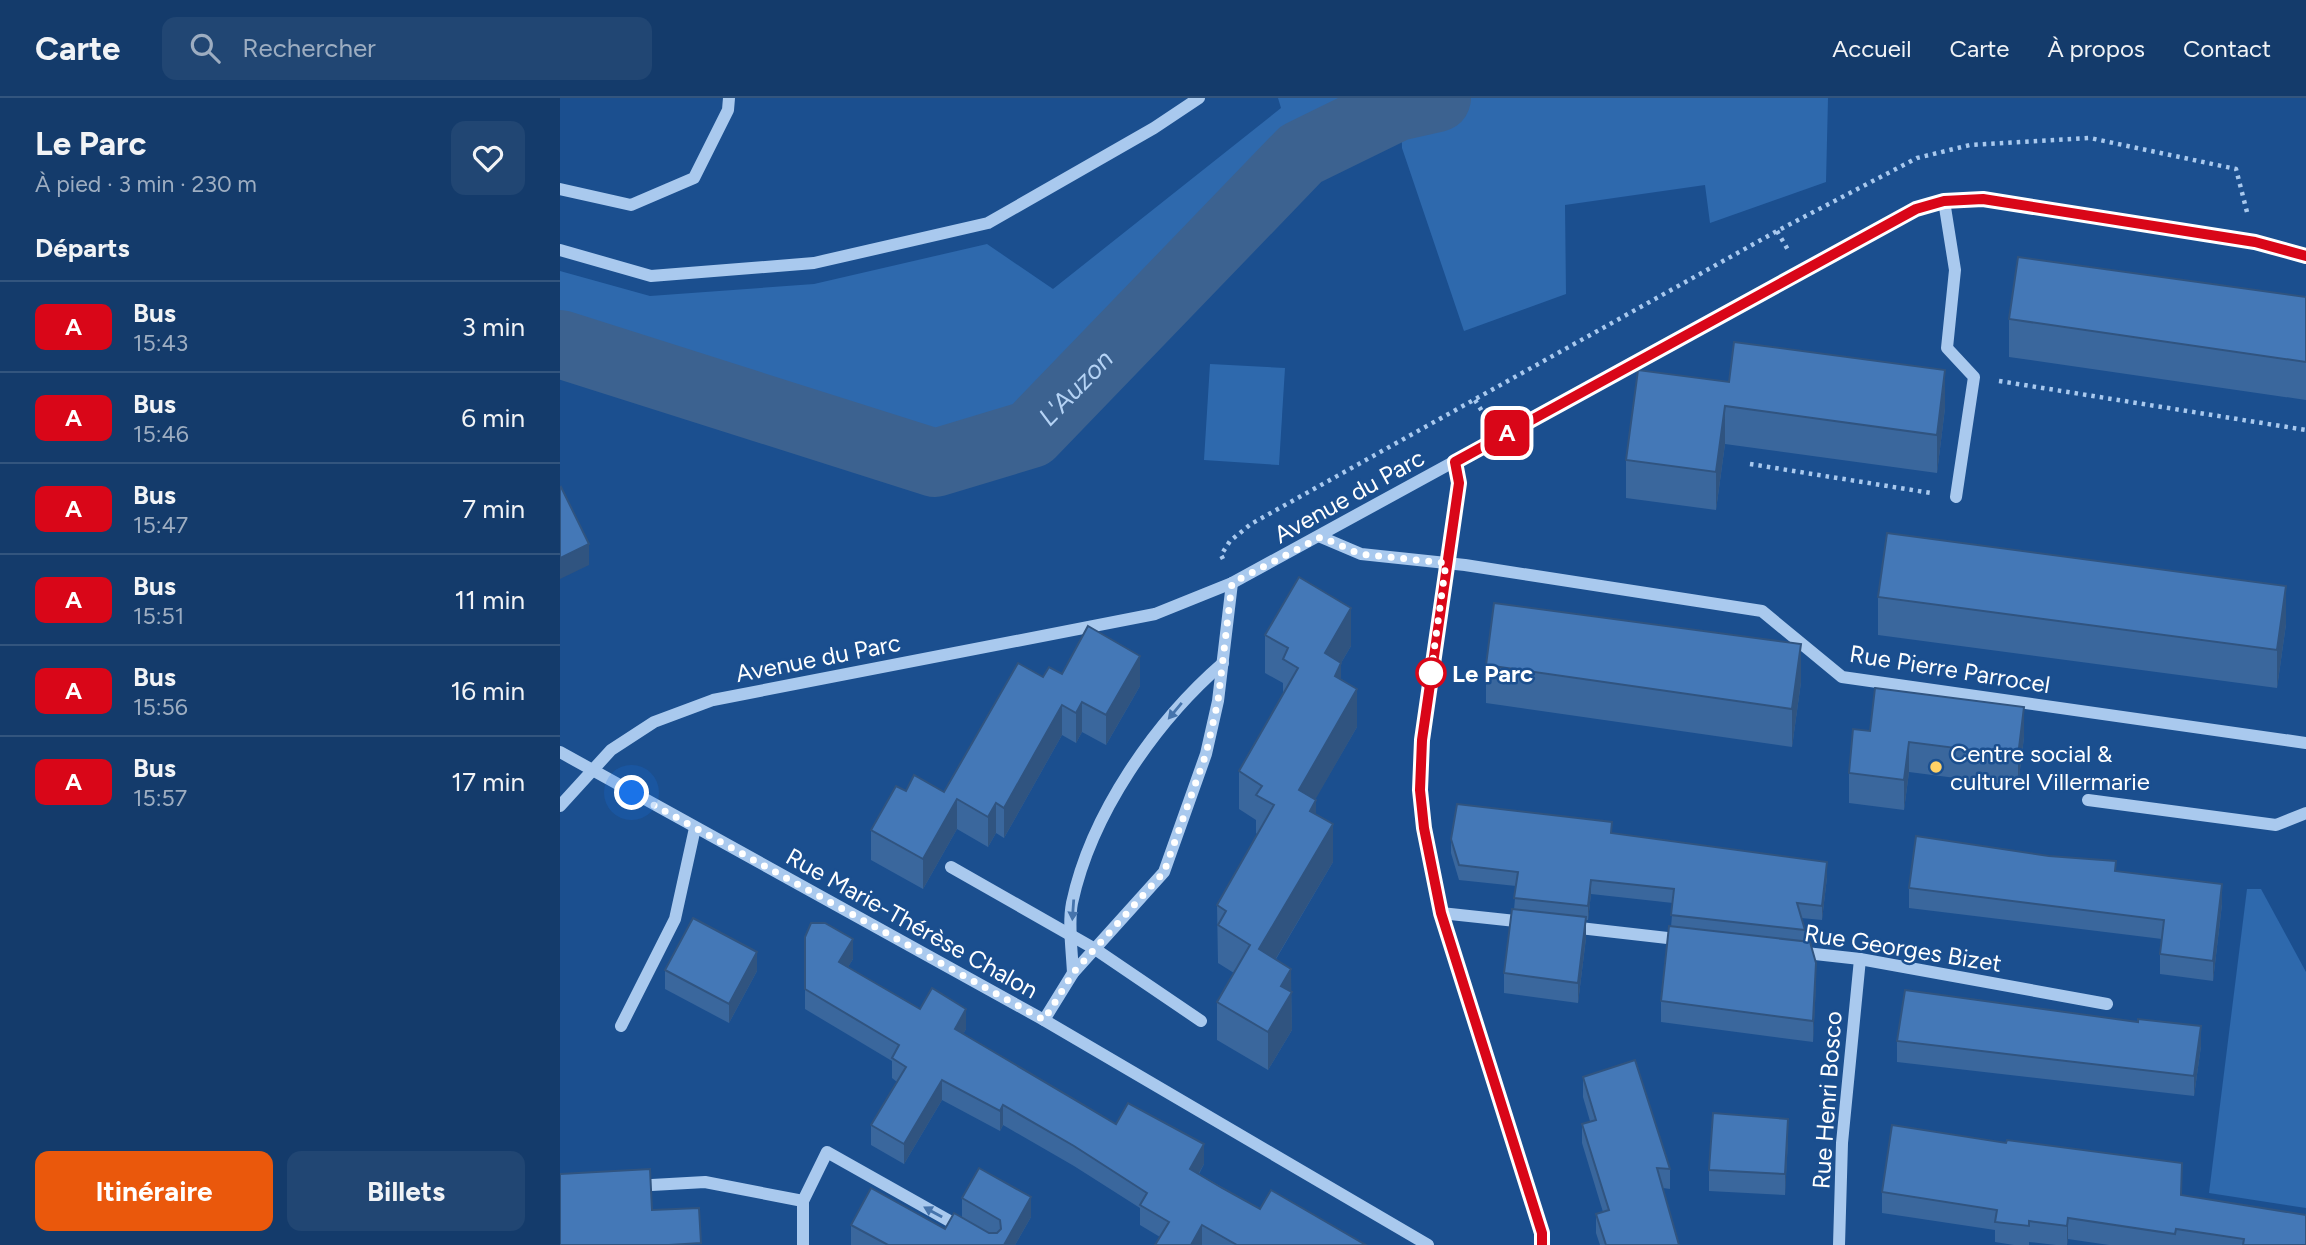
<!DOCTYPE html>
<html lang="fr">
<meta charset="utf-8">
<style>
:root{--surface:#143b6b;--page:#214673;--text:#f1f3f6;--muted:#9dadc1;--line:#33557e;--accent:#ea580c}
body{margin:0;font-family:Figtree,sans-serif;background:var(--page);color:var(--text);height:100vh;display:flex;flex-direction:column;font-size:26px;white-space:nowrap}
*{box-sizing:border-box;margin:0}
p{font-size:23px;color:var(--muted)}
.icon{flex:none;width:38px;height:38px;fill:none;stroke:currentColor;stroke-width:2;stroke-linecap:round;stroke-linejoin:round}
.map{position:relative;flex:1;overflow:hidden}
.panel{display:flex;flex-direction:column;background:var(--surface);width:560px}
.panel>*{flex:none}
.badge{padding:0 14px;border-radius:10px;font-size:24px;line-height:46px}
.you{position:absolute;width:35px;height:35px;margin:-18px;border:5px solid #fff;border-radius:50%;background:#1a73e8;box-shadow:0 0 0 10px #1a73e833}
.map>.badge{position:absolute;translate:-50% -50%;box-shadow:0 0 0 4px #fff}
h2{padding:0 35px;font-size:26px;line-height:63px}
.round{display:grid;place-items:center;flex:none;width:74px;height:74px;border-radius:14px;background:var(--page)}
.overview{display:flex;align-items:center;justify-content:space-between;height:119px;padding:0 35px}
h1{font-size:33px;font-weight:700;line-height:52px}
.cta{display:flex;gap:14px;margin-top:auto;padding:14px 35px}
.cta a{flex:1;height:80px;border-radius:14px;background:var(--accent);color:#fff;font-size:28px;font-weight:700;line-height:80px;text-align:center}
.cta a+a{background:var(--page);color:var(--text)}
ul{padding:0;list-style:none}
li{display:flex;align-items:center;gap:21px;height:91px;padding:0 35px;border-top:2px solid var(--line)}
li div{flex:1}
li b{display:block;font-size:26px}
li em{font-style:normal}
li .badge{min-width:77px;font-weight:700;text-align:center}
header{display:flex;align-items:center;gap:42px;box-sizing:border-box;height:98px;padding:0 35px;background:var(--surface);border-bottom:2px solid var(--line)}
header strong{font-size:33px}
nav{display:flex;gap:38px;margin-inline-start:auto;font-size:24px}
.search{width:490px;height:63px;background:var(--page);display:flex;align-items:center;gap:18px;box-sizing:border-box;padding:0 24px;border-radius:14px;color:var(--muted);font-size:26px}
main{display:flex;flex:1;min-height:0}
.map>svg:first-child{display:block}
</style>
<header>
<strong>Carte</strong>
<div class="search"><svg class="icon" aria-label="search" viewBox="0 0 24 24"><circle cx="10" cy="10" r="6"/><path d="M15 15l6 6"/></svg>Rechercher</div>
<nav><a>Accueil</a><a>Carte</a><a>À propos</a><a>Contact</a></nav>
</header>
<main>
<section class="panel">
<div class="overview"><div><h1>Le Parc</h1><p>À pied · 3 min · 230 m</p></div><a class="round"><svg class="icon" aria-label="heart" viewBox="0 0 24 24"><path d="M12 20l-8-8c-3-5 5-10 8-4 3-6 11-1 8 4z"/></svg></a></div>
<h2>Départs</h2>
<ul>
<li><span class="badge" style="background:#d90618;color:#fff">A</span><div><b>Bus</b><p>15:43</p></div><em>3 min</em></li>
<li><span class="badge" style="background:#d90618;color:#fff">A</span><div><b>Bus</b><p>15:46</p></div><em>6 min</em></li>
<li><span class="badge" style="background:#d90618;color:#fff">A</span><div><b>Bus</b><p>15:47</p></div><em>7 min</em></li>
<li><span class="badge" style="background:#d90618;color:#fff">A</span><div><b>Bus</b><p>15:51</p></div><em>11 min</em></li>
<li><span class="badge" style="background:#d90618;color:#fff">A</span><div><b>Bus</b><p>15:56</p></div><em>16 min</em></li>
<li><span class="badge" style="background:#d90618;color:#fff">A</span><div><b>Bus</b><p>15:57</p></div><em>17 min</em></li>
</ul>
<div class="cta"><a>Itinéraire</a><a>Billets</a></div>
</section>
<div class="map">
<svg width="1746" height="1147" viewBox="0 0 1746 1147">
<rect width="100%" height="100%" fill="#1b4f8f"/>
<g fill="#2e69ad">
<path d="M718 0H836L737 43 462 323 375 353 0 236V173L90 198 254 186 427 146 493 191 721 10Z"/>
<path d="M841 0H1268L1266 84 1150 125 1145 87 1005 107 1006 196 904 233 842 50Z"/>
<path d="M650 266 725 270 719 367 644 362Z"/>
<path d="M1687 791H1701L1746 874V1110L1649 1095Z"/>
</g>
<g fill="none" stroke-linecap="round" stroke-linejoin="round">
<path stroke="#3c6290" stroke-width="68" id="s1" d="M0 246 375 365 471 336 741 56 837 9 877 0"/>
<g stroke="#a9c9ee" stroke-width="4.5" stroke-dasharray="3.5 5" stroke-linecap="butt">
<path d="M1217 133 1228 152"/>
<path d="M1439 283 1746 332"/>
<path d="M915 302 925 318"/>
<path d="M1190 366 1371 395"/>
<path d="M663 461 661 457 670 443 691 426 1217 133 1357 60 1410 47 1530 40 1676 71 1688 118"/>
</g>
<g stroke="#a9c9ee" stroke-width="12">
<path d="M0 91 71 107 134 80 168 12 169 0"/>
<path d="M1384 103 1395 172 1387 250 1414 279 1396 399"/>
<path d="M0 152 91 178 254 165 428 125 594 30 639 0"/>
<path d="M896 364 899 385 862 642 860 692 864 730 881 815 982 1135V1147"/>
<path d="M761 439 801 456 905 467 1202 513 1282 579 1746 645"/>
<path d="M0 654 484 922 868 1147"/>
<path d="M1528 702 1716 727 1746 715"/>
<path d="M0 708 51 652 94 624 153 602 595 516 672 485 1356 111 1384 103 1423 101 1695 144 1746 158"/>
<path d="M391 769 535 851 641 923"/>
<path d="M881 815 965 824"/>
<path d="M1011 829 1125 842"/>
<path d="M1237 854 1300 861 1547 906"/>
<path d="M513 875C512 853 508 826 512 805 531 716 595 624 663 565"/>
<path d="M484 922 513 875 604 774 646 656 658 603 672 485"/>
<path d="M61 928 115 821 135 730"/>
<path d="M74 1088 145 1084 243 1103"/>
<path d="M243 1147V1103L267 1054 402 1130"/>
<path d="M1279 1147 1282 1045 1300 861"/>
</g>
</g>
<g fill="#3a679d">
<path d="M1746 199V302L1449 259V221Z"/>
<path d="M1169 284 1385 310 1377 375 1165 346 1156 412 1066 400V362Z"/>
<path d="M1318 499 1726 526 1717 590 1318 537Z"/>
<path d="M705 537 791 548 781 565V581L797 629 755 701 756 717 773 764 716 861 731 893 732 932 708 972 657 942V904L674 875 658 865 657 807 697 736 696 735V722L679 711V673L723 596V585L705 575Z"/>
<path d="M926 567 1241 584 1232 649 926 605Z"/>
<path d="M483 579 580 588 546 647 522 634 516 645 502 637 444 740 436 735 428 749 397 731 363 791 311 762V732L346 693 384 694Z"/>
<path d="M1310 633 1464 639 1458 688 1349 674 1344 712 1289 705V675Z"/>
<path d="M1052 735 1267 779 1262 822 1241 820 1245 832V843L1256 886 1253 944 1101 924V903L1111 829 1113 805 1031 796 1028 822H1026V840L1018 905 944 895V875L954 812 956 788 899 782 891 755V741Z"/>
<path d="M1556 773 1662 806 1653 883 1600 876V856L1602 841 1349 810V790Z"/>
<path d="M245 839 293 861 288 869 360 911 406 931 403 936 556 1026 644 1066 639 1076 700 1111 806 1147H595L600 1139 580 1127V1110L514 1068 443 1027 440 1033 382 1002 344 1066 311 1047V1027L337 984 332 980V963L245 911Z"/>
<path d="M105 872 197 873 169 925 105 891Z"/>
<path d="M1337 943 1641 948 1634 998 1337 964Z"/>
<path d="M1023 979 1110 1071V1091L1103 1090 1119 1147H1040L1036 1135V1116L1043 1114 1022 1045V1026L1030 1023 1023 999Z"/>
<path d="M1228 1042 1225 1097 1149 1093V1072Z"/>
<path d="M1322 1094 1621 1097 1746 1147H1549L1508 1141 1507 1147H1496L1469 1144V1147H1454L1435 1144V1132L1322 1115Z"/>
<path d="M402 1100 471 1119 455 1147H291V1127L385 1131 402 1120Z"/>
</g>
<g fill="#305480">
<path d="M1385 272V310L1377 375V337Z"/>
<path d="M1165 308V346L1156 412V374Z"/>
<path d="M29 446V467L0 481V460Z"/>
<path d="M1726 488V526L1717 590V552Z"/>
<path d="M791 510V548L781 565V603L765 555Z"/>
<path d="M1241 546V584L1232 649V611Z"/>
<path d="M580 558V588L546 647V617Z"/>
<path d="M797 591V629L739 730V692Z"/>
<path d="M522 604V634L516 645V615Z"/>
<path d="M502 607V637L444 740V710Z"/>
<path d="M1464 609V639L1458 688V658Z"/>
<path d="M1349 644V674L1344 712V682Z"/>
<path d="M397 701V731L363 791V761Z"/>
<path d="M756 702V740L750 713Z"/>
<path d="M436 705V735L428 749V719Z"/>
<path d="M773 726V764L699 889V851Z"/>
<path d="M1267 764V779L1262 822V808Z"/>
<path d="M1031 782V796L1028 822V808Z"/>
<path d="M1662 786V806L1653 883V863Z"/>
<path d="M1026 819V840L1018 905V885Z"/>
<path d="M293 841V861L279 884V864Z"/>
<path d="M197 854V873L169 925V906Z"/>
<path d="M1256 865V886L1253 944V923Z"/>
<path d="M731 871 732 932 708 972V934L721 888Z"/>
<path d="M406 911V931L395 951V931Z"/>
<path d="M1641 928V948L1634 998V978Z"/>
<path d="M382 982V1002L344 1066V1046Z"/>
<path d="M443 1007V1027L440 1033V1013Z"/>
<path d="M1228 1021V1042L1225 1097V1076Z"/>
<path d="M644 1046V1066L630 1091V1071Z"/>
<path d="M471 1099V1119L455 1147H444Z"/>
<path d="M1508 1120V1141L1507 1147V1128Z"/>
<path d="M642 1127V1147H631Z"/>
</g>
<g fill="#4478b7" stroke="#305480" stroke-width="2">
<path d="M1458 159 1746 199V264L1449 221Z"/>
<path d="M1174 244 1385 272 1377 337 1165 308 1156 374 1066 362 1078 272 1169 284Z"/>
<path d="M1 389 29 446 0 460V390Z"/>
<path d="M1327 435 1726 488 1717 552 1318 499Z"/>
<path d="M739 479 791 510 765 555 781 565 775 578 797 591 739 692 756 702 750 713 773 726 699 851 731 871 721 888 732 894 708 934 657 904 690 847 658 827 666 813 657 807 714 707 696 697 702 688 679 673 738 570 723 561 728 550 705 537Z"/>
<path d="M934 505 1241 546 1232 611 926 567Z"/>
<path d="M528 528 580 558 546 617 522 604 516 615 502 607 444 710 436 705 428 719 397 701 363 761 311 732 336 688 346 693 354 677 384 694 458 565 483 579 489 569 502 576Z"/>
<path d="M1315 590 1464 609 1458 658 1349 644 1344 682 1289 675 1293 631 1310 633Z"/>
<path d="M897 706 1052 724 1051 735 1267 764 1262 808 1237 805 1245 832 1111 817 1114 791 1031 782 1028 808 954 800 958 774 899 767 891 741Z"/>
<path d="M1356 738 1489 758 1556 763 1555 773 1662 786 1653 863 1600 856 1604 822 1349 790Z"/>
<path d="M952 811 1026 819 1018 885 944 875Z"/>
<path d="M133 820 197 854 169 906 105 872Z"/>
<path d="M251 825H265L293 841 279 864 360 911 372 890 406 911 395 931 556 1026 568 1005 644 1046 630 1071 662 1090 700 1111 711 1092 806 1147H677L642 1127 631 1147H595L609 1124 580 1107 587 1095 514 1048 443 1007 440 1013 382 982 344 1046 311 1027 346 969 332 960 339 947 245 891V839Z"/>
<path d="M1109 828 1250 844 1256 865 1253 923 1101 903Z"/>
<path d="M1345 892 1578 924V921L1641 928 1634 978 1337 943Z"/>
<path d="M1075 962 1110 1071 1097 1070 1119 1147H1046L1036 1116 1049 1112 1022 1026 1036 1022 1023 979Z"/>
<path d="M1153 1015 1228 1021 1225 1076 1149 1072Z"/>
<path d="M1332 1027 1446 1045 1447 1042 1622 1065 1621 1097 1746 1117V1147H1683L1684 1141 1616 1131 1615 1136 1508 1120 1507 1128 1469 1123V1128L1435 1124 1437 1112 1322 1094Z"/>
<path d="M419 1070 471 1099 444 1147H328L291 1127 311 1090 385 1131 394 1115 429 1135H437L441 1131 440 1122 402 1100Z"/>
<path d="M90 1071 92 1112 139 1110 141 1145 109 1147H0V1076Z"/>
</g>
<defs><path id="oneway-solid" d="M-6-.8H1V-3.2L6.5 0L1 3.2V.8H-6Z" transform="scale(1.75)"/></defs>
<g fill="#4674ac">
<use href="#oneway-solid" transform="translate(615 613) rotate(130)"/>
<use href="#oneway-solid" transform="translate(513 812) rotate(94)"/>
<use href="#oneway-solid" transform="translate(373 1114) rotate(-151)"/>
</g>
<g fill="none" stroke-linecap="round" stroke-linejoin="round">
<defs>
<path id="line" d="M982 1147V1135L881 815 864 730 860 692 862 642 899 385 895 364 1356 111 1384 103 1423 101 1695 144 1746 158"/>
</defs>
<use href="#line" stroke="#fff" stroke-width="16"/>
<use href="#line" stroke="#d90618" stroke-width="10"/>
<path stroke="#fff" stroke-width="7" stroke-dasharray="0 12.6" d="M72 695 484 922 513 875 604 774 646 656 658 603 672 485 761 439 800 456 886 465 871 575"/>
</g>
<circle fill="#fff" stroke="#d90618" stroke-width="3.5" cx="871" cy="575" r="14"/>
<circle fill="#ffd166" stroke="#1b4f8f" stroke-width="2.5" cx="1376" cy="669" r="7"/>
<g text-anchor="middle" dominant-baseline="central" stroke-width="5" stroke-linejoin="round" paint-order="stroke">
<g font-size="24" fill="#fff" stroke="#1b4f8f">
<text transform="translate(789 398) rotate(-29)">Avenue du Parc</text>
<text transform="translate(258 560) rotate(-11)">Avenue du Parc</text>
<text transform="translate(1390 571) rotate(9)">Rue Pierre Parrocel</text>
<text transform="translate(352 825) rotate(29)">Rue Marie-Thérèse Chalon</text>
<text transform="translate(1343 850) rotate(9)">Rue Georges Bizet</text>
<text transform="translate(1267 1002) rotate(-86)">Rue Henri Bosco</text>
</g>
<g font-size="24" font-weight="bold" fill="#fff" stroke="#1b4f8f" text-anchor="start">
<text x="892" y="575">Le Parc</text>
</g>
<g font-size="24" fill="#fff" stroke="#1b4f8f" text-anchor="start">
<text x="1390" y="655">Centre social &amp;<tspan x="1390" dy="28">culturel Villermarie</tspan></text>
</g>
<g font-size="26" font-style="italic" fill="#b5d3f5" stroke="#1b4f8f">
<text stroke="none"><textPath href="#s1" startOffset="558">L'Auzon</textPath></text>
</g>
</g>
</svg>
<div class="you" style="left:72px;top:695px"></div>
<b class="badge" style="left:947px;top:335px;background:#d90618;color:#fff">A</b>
</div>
</main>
